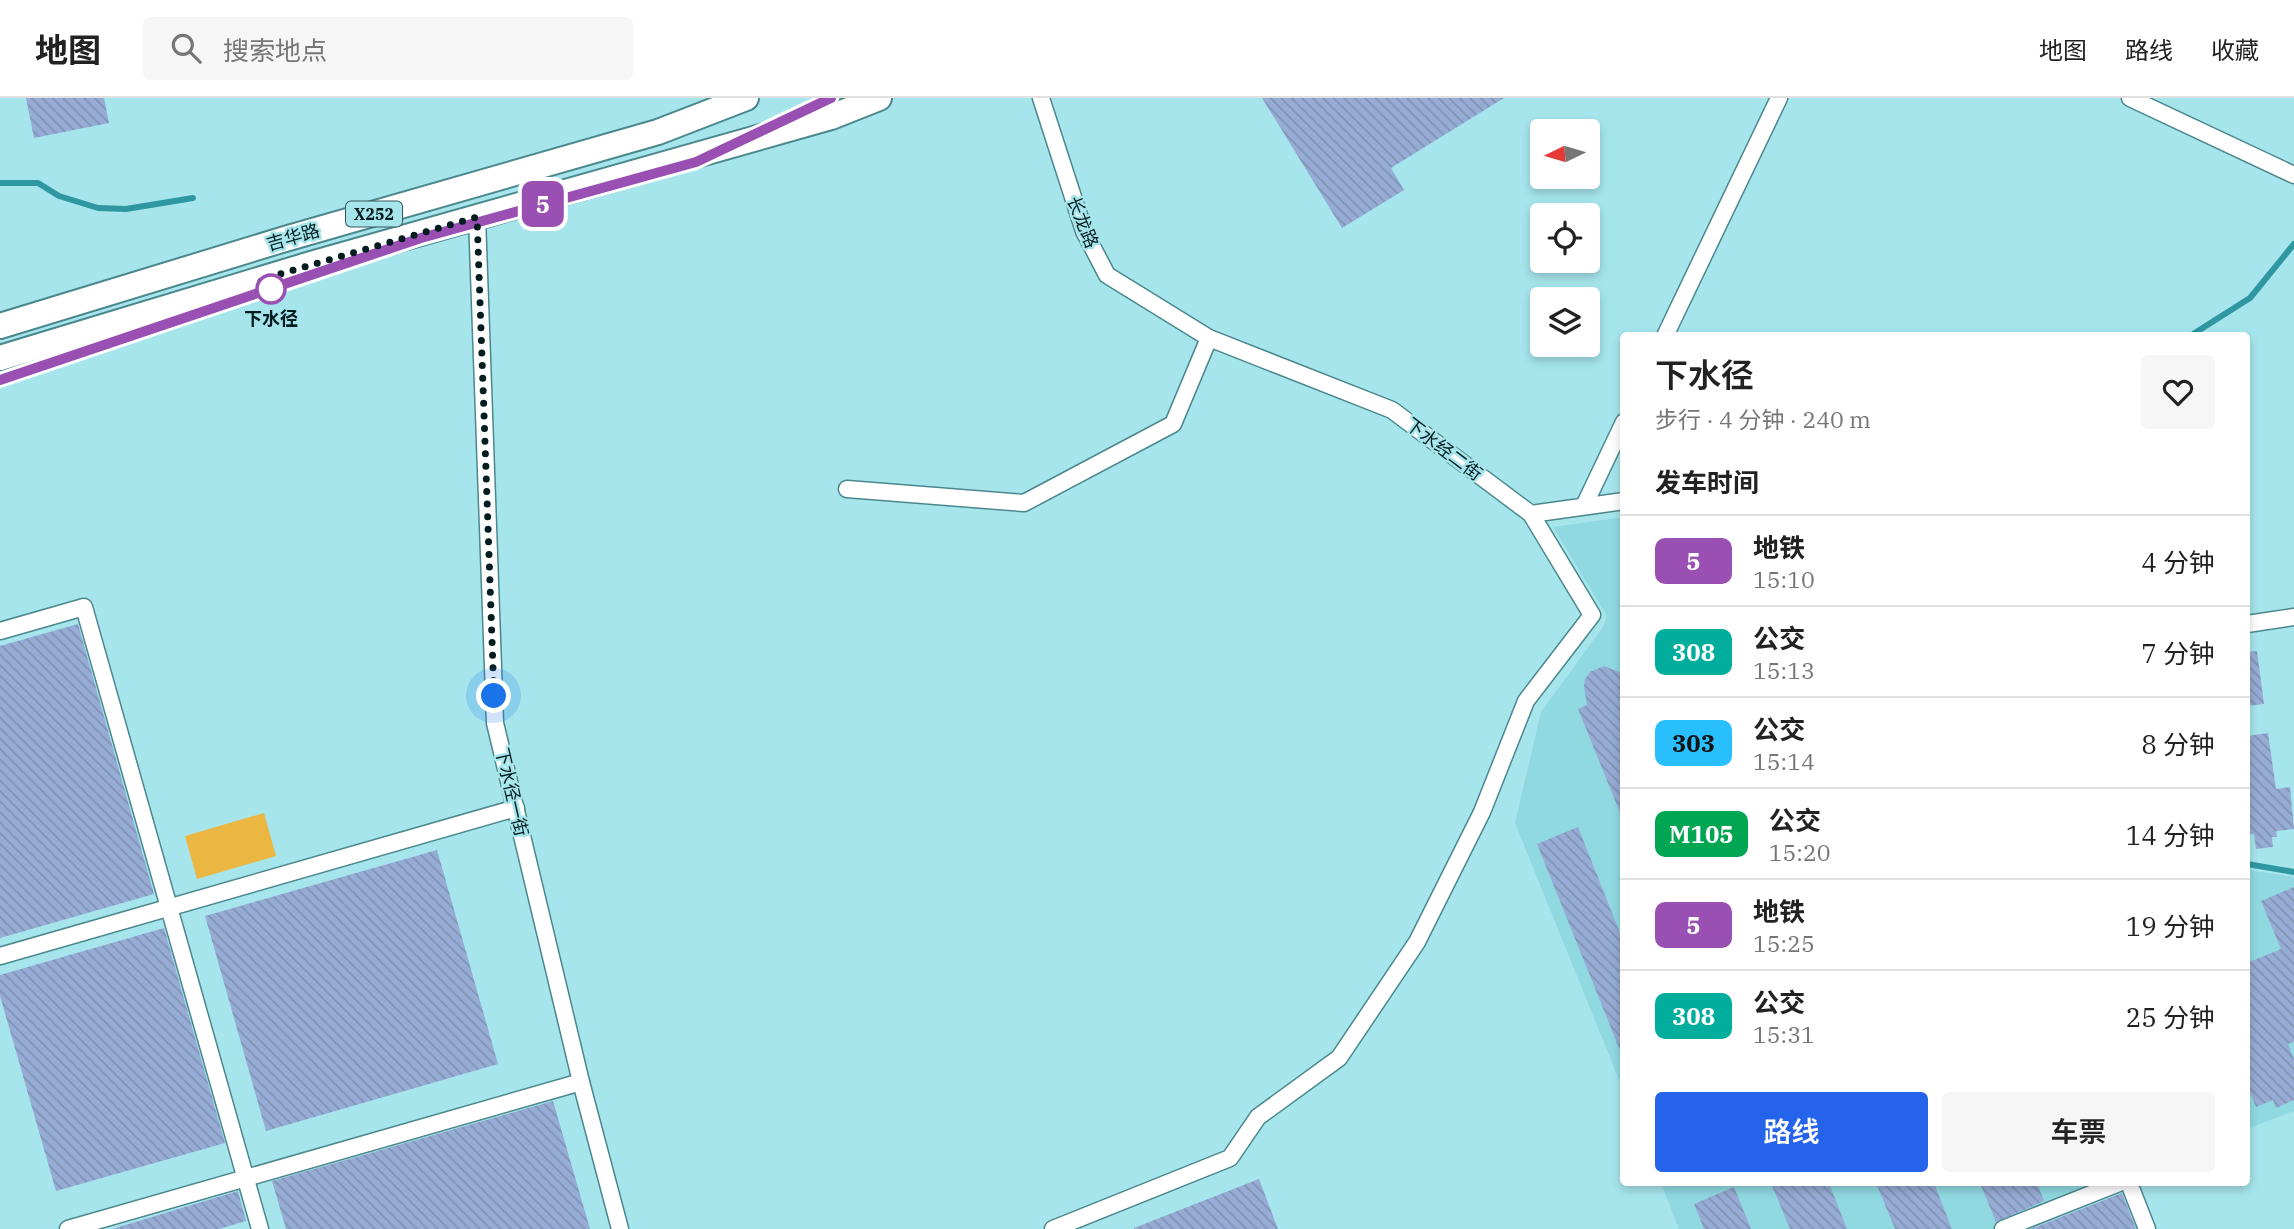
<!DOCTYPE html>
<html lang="zh">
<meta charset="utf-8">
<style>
:root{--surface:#fff;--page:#f6f6f6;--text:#222;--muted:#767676;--line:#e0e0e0;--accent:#2563eb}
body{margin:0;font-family:"IBM Plex Serif","Noto Sans SC",serif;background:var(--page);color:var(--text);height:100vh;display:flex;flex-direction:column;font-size:26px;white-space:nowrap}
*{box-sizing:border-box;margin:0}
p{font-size:23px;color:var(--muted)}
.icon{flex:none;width:38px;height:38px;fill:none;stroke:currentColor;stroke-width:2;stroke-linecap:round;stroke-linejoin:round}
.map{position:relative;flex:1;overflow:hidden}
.panel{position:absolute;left:1620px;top:234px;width:630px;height:854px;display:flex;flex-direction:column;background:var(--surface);border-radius:7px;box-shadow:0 4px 10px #0003}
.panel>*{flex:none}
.badge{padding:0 14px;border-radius:10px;font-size:24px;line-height:46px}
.needle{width:46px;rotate:265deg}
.tools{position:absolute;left:1530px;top:21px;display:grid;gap:14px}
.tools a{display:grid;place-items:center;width:70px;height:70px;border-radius:7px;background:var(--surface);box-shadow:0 4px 10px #0003;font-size:35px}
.you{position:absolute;width:35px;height:35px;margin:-18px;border:5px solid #fff;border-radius:50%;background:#1a73e8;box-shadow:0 0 0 10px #1a73e833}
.map>.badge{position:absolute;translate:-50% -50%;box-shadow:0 0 0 4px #fff}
h2{padding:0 35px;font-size:26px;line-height:63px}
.round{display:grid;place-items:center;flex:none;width:74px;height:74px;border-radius:7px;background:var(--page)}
.overview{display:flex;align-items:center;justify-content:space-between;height:119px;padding:0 35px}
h1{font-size:33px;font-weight:600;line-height:52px}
.cta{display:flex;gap:14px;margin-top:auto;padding:14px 35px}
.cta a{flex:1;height:80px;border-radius:7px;background:var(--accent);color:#fff;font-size:28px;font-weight:600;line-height:80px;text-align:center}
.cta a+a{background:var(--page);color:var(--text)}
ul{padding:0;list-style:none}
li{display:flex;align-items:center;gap:21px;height:91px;padding:0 35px;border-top:2px solid var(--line)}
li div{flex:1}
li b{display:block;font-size:26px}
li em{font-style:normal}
li .badge{min-width:77px;font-weight:700;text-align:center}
header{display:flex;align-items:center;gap:42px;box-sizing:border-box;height:98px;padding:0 35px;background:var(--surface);border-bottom:2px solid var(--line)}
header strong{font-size:33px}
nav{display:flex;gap:38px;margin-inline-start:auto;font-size:24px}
.search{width:490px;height:63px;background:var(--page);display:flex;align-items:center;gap:18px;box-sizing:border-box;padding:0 24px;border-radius:7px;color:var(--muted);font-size:26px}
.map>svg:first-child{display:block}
</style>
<header>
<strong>地图</strong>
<div class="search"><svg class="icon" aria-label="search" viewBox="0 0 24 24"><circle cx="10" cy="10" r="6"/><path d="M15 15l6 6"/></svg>搜索地点</div>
<nav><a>地图</a><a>路线</a><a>收藏</a></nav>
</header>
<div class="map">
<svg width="2294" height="1131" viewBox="0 0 2294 1131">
<defs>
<pattern id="building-back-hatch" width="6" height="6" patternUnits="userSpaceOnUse" patternTransform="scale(1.75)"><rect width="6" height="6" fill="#97acd5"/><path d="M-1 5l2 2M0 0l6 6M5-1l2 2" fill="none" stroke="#8093b6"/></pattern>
</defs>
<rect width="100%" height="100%" fill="#a6e5ec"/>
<g fill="#90d9e1">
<path d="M1624 419V994L1515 725 1541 614 1603 529 1607 518 1553 429Z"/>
<path d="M2247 772 2294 779V1013L2247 1031Z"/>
<path d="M1661 1085H2111L1995 1131H1679Z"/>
</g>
<path fill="#ebb742" d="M264 715 276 758 197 781 185 738Z"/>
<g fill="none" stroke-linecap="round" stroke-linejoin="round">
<g stroke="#2e97a0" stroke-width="6">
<path d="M0 85H38L59 98 98 110 126 111 193 100"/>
<path d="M2190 238 2250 200 2294 146"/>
<path d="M2247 766 2294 774"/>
</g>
</g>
<g fill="url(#building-back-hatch)">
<path d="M26 0H104L109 25 34 40Z"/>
<path d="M1262 0H1504L1391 70 1404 92 1342 130Z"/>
<path d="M78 526 154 796 0 840V548Z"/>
<path d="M2257 553 2264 606 2247 608V554Z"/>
<path d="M1604 568 1619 574 1624 582 1623 722 1578 611 1587 607 1584 589 1585 581 1590 574Z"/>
<path d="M2268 635 2276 691 2290 689 2294 731 2276 733 2277 739H2272L2273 749 2256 751 2254 736 2247 737V638Z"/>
<path d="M1578 729 1624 845 1623 960 1537 746Z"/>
<path d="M437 752 498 966 266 1033 205 818Z"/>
<path d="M2294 789V944L2288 946 2294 961V1002L2276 1010 2273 1002 2256 1009 2247 987V865L2281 851 2261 803Z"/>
<path d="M164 830 225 1045 56 1093 0 898V877Z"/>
<path d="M553 1003 590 1131H286L272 1083Z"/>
<path d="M1259 1081 1278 1131H1134V1130Z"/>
<path d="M1771 1085H1829L1847 1131H1790Z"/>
<path d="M1876 1085H1934L1952 1131H1895Z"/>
<path d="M1980 1085H2037L2044 1103 1996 1124Z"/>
<path d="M1734 1089 1751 1131H1704L1694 1106Z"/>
<path d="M238 1093 246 1123 219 1131H112Z"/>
<path d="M2122 1095 2136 1131H2031Z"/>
</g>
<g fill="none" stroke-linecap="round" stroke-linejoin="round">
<defs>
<g id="minor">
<path d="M1041 0 1084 133 1107 177 1209 240 1392 312 1531 416 1592 517 1526 603 1482 714 1417 844 1339 960 1258 1019 1230 1060 1053 1131"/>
<path d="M2130 0 2294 77"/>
<path d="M477 119 495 625 581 984 620 1131"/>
<path d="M1665 238 1779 0"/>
<path d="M847 391 1024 405 1173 326 1209 240"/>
<path d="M1584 408 1624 324"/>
<path d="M1531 416 1624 403"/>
<path d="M2247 526 2294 519"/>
<path d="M0 533 84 509 260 1131"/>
<path d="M0 858 516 710"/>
<path d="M2129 1085 2147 1131"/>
<path d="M68 1131 581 984"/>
<path d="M2003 1131 2119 1085"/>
</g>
<g id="primary">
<path d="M0 228 285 141 658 34 746 0"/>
<path d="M0 260 311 166 831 19 879 0"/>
</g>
</defs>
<use href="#minor" stroke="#4b888e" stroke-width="19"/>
<use href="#primary" stroke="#4b888e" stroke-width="28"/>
<use href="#minor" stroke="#fff" stroke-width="16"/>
<use href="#primary" stroke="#fff" stroke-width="24"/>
</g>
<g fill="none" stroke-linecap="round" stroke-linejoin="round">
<defs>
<path id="line" d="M0 282 421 140 696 64 831 0"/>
</defs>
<use href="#line" stroke="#fff" stroke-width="16"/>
<use href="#line" stroke="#9950b2" stroke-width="10"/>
<path stroke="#031c1f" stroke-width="7" stroke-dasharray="0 12.6" d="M271 191 259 182 477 119 494 598"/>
</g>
<circle fill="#fff" stroke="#9950b2" stroke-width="3.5" cx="271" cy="191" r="14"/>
<g text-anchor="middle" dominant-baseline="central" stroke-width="5" stroke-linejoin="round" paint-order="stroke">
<rect fill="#a6e5ec" stroke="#34585c" stroke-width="2" x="346" y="103.5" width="56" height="25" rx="5"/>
<g font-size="16" font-weight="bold" fill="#031c1f">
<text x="374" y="116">X252</text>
</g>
<g font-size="18" fill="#031c1f" stroke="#a6e5ec">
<text transform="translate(1083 124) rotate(68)">长龙路</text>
<text transform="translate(293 139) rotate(-16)">吉华路</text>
<text transform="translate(1444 351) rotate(37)">下水经二街</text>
<text transform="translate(512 694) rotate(77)">下水径一街</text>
</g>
<g font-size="18" font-weight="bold" fill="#031c1f" stroke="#a6e5ec">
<text x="271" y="220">下水径</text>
</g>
</g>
</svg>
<div class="tools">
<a><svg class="needle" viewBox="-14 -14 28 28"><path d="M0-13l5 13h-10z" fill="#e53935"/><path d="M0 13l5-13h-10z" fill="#767676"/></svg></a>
<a><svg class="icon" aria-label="locate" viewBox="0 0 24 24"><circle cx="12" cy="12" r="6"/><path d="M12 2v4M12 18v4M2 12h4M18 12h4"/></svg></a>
<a><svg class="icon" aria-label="layers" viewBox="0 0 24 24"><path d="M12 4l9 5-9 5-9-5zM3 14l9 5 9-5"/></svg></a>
</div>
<div class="you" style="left:494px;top:598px"></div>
<b class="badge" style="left:543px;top:106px;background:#9950b2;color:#fff">5</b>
<section class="panel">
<div class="overview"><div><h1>下水径</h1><p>步行 · 4 分钟 · 240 m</p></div><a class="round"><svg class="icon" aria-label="heart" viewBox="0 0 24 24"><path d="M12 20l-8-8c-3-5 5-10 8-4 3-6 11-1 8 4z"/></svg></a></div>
<h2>发车时间</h2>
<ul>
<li><span class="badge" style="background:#9950b2;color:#fff">5</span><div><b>地铁</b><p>15:10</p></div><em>4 分钟</em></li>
<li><span class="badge" style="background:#01ad9c;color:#fff">308</span><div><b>公交</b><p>15:13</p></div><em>7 分钟</em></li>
<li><span class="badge" style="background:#29bfff;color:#111">303</span><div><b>公交</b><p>15:14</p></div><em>8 分钟</em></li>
<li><span class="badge" style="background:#00a651;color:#fff">M105</span><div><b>公交</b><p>15:20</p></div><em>14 分钟</em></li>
<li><span class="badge" style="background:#9950b2;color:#fff">5</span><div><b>地铁</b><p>15:25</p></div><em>19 分钟</em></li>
<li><span class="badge" style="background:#01ad9c;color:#fff">308</span><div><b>公交</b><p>15:31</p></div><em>25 分钟</em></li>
</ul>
<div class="cta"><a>路线</a><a>车票</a></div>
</section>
</div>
